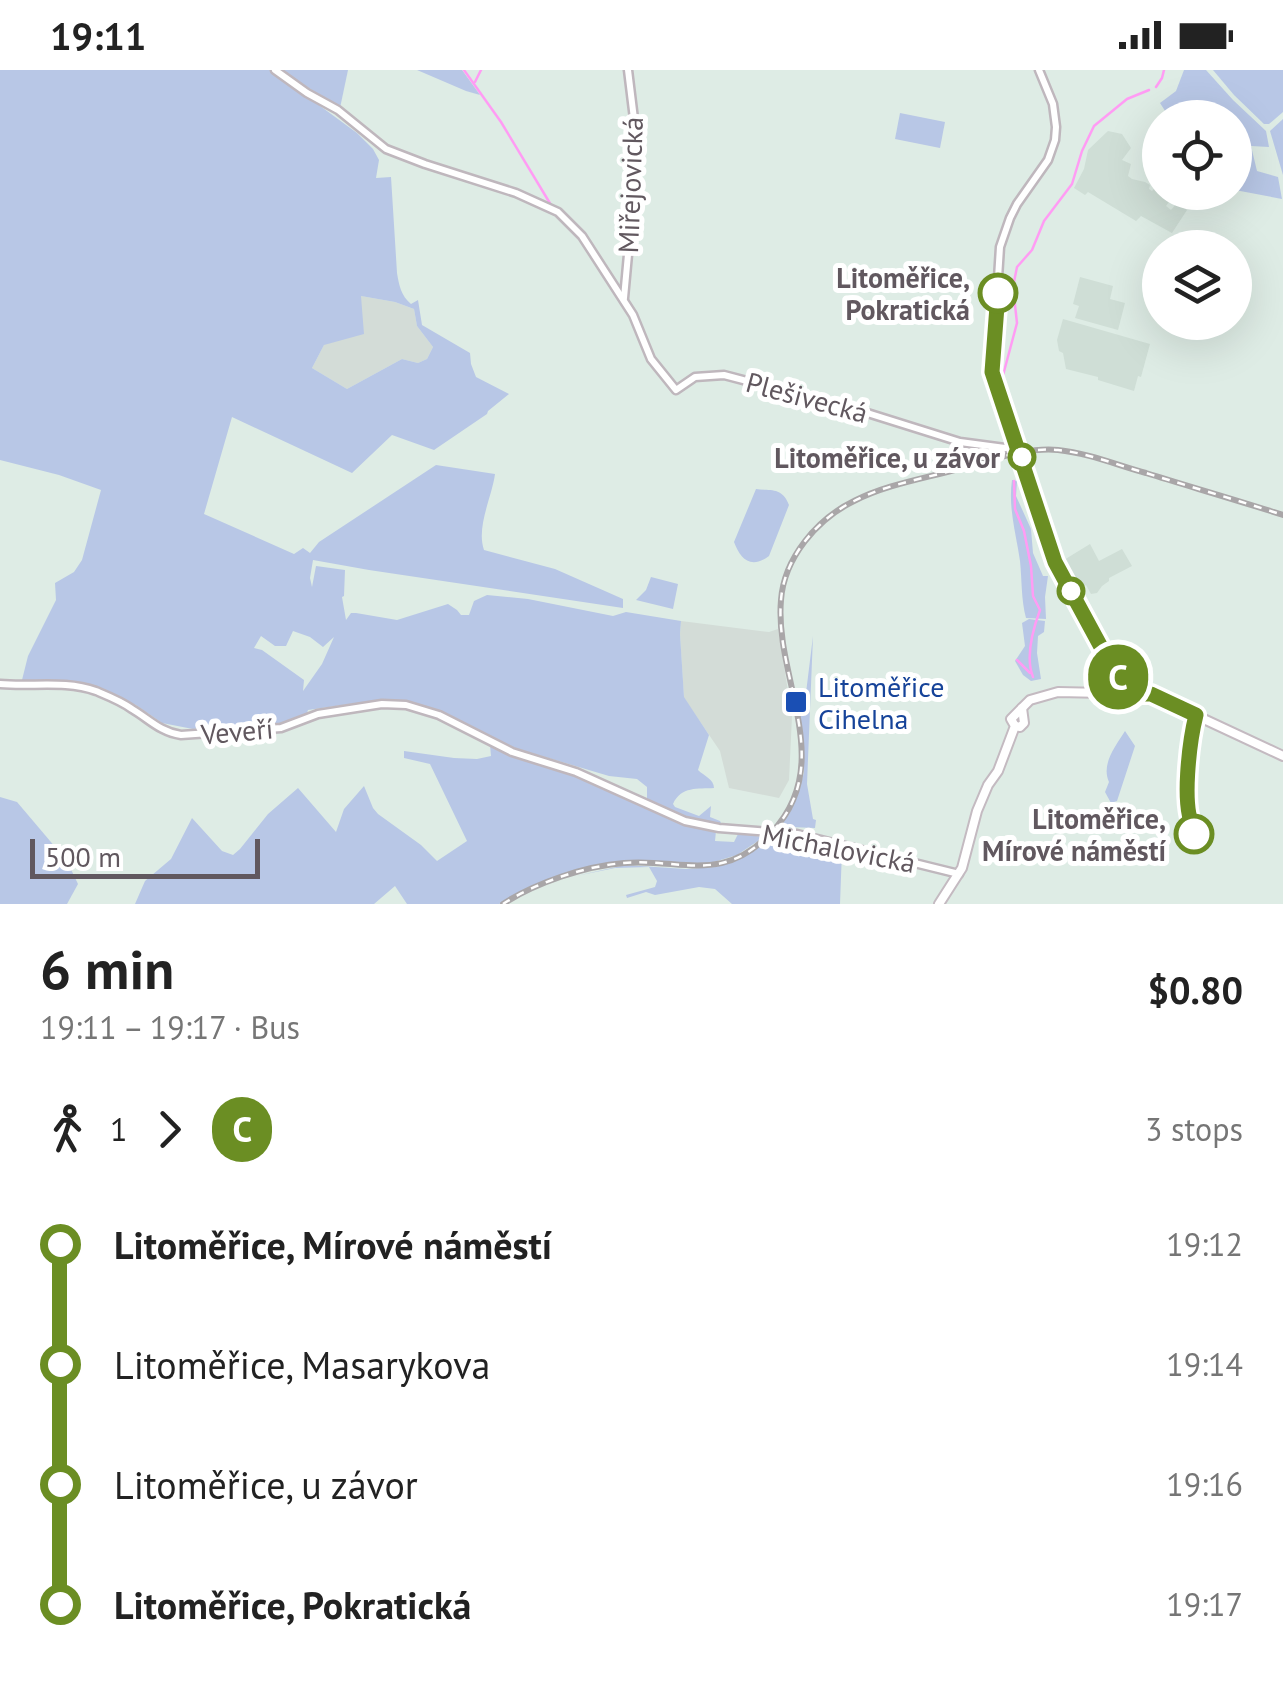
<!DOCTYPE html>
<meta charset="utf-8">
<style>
:root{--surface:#fff;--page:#f2f2f2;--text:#222;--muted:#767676}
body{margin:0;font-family:"PT Sans",sans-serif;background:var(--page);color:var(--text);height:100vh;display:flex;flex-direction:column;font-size:38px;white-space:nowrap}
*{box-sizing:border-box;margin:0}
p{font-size:32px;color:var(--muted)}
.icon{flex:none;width:55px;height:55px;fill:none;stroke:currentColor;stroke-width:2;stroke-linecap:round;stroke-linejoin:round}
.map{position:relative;height:834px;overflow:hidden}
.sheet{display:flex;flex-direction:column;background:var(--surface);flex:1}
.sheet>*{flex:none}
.badge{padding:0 20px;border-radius:32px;font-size:35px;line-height:65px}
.tools{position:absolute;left:1142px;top:30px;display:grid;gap:20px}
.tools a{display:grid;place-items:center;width:110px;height:110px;border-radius:50%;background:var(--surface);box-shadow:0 10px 40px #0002;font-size:50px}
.scale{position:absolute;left:30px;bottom:25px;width:230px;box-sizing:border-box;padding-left:10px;border:5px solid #61585f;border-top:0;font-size:28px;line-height:35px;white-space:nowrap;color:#61585f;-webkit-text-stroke:8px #fff;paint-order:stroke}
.map>.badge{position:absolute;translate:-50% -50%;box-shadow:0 0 0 5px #fff}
.legs{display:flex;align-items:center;gap:15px;height:110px;padding:0 40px;font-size:32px}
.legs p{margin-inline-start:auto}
.overview{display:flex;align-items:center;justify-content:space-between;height:170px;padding:0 40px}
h1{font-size:55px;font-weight:700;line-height:75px}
ul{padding:0 40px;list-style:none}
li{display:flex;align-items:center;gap:35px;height:120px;font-size:38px}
li i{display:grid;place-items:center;width:15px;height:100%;margin:0 12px;background:currentColor}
li i::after{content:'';width:25px;height:25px;margin:-12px;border:8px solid;border-radius:50%;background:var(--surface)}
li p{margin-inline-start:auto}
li:first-child i{background:linear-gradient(#0000 50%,currentColor 0)}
li:last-child i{background:linear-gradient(currentColor 50%,#0000 0)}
.status{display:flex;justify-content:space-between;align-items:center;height:70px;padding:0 50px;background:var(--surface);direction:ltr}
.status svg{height:28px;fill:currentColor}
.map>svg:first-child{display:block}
</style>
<div class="status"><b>19:11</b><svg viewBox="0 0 49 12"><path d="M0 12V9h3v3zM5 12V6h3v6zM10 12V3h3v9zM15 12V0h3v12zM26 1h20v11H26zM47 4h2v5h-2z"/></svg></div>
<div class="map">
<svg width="1283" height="834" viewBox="0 0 1283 834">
<rect width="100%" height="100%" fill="#deece5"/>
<g fill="#d3dcd7">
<path d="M361 226 395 232 414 239 417 256 433 277 427 289 418 293 402 289 347 319 312 298 324 275Z"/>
<path d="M681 551 769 562 778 559 792 646 789 710 779 728 729 718 720 681 684 628 680 564Z"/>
</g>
<g fill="#cfded6">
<path d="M1108 61 1122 64 1131 78 1122 90 1131 94 1128 106 1132 109 1145 112 1150 115 1149 119 1152 121 1155 118 1171 129 1166 136 1171 140 1177 133 1187 140 1172 163 1141 146 1136 151 1088 122 1085 125 1074 118 1084 99 1088 80Z"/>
<path d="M1080 207 1113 216 1110 229 1125 233 1118 260 1075 248 1079 236 1073 234Z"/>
<path d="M1063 249 1150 274 1141 307 1138 306 1134 321 1098 310V307L1066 299 1063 283 1059 281 1057 270Z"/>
<path d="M1090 474 1099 491 1122 479 1132 496 1109 508V511L1102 516 1097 523 1091 524 1086 515 1074 521 1059 493Z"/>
</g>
<g fill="#b8c7e6" fill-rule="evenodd">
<path d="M0 0H271L357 63 373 79 379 90 376 108 391 107 397 203C399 215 401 226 411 234L418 230 422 255 470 283 471 294 476 307 509 324 488 341 487 344 434 380 392 365 352 403 232 347 204 444 294 484 303 478 310 483 319 472 436 395 495 404C492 427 476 457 484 480L555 499 623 529V538L369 500 313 490 310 508 312 517 316 496 345 500 344 526 342 527 346 550 351 543H356L397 550 448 534 457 540 461 545H469L474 531 487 525 528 529 613 546 626 542 681 551 680 564 684 627 709 665 698 700C704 706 714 709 714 718 698 719 681 716 673 734L675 737 699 746 711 736 710 747 720 751 722 755 702 754 647 733V717L637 709 609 706 498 673 434 640 401 630H378L308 640 307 643 274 656H212L193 659 162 653 136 635 92 617 22 610 28 586 56 530 55 513 74 502 82 490 101 420 59 405 0 390ZM361 226 395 232 414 239 417 256 433 277 427 289 418 293 402 289 347 319 312 298 324 275 364 264ZM293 561 310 567 323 577 334 567 322 594 303 621 304 610 262 580 254 578 261 566 275 576H286Z"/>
<path d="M281 0H348L340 38Z"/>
<path d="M417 0H462L480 25 466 21Z"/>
<path d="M1184 0H1206L1233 30 1266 61 1269 77 1251 76 1257 101 1278 107 1282 129 1235 120V48L1169 47 1160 33 1176 21Z"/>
<path d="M1213 0H1283V42L1269 54H1264L1234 25Z"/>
<path d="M900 43 945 52 940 78 895 69Z"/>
<path d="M1283 49V105L1270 61Z"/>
<path d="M1012 410 1017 411 1016 426 1031 459 1033 483 1043 506H1048L1045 527 1046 549 1026 548C1021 529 1022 510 1020 491 1016 463 1008 438 1012 410Z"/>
<path d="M756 419C771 421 782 417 789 435L769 486C750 500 740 488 734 472Z"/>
<path d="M651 507 678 514 673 539 636 530 646 520Z"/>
<path d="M1029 549 1045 551 1044 562 1038 566 1037 583 1041 609 1031 611 1023 605 1015 591 1025 576 1022 553Z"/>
<path d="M813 566 807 714 813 749 816 750 815 758 791 757 776 761 792 739 804 703V675L799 643 805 631Z"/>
<path d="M1125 661 1135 676 1117 731 1111 733 1105 722 1109 712C1101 694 1115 677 1125 661Z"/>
<path d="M490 675C515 686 540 691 564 701 616 722 660 749 716 761L715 771 734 772 738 764 764 767 737 785 707 794 634 790 598 795 533 815 499 834H407L395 816 374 834H135L145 811 171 789 192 748 222 781 233 785 240 779 268 744 298 718 336 762 344 739 364 716 373 738 378 744 421 775 437 791 467 771 430 694 404 688V681L454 688 477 689 491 686Z"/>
<path d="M0 727 17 732 67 791 78 814 67 834H0Z"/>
<path d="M776 765 805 769 842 780 840 834H732L715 819 699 817 655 825 646 822 627 828 626 825 655 817 657 811 649 797 615 798 576 806 625 795 686 799 716 797 745 786Z"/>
</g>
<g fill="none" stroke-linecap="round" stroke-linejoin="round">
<g stroke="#ff9cf4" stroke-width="2.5">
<path d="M464 0 501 52 551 135"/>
<path d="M475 12 481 0"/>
<path d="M1156 17 1162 8 1164 0"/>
<path d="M1022 369 1002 309 1017 253 1013 217 1017 197 1032 180 1044 151 1072 114 1082 81 1094 56 1127 29 1149 20"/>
<path d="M1014 411 1015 439 1024 461 1031 496 1033 526 1040 540C1033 559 1025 587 1033 607"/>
<path d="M1017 590 1030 603"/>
</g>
<defs>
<g id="tertiary">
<path d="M275 0 307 23 338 40 386 79 425 94 516 123 558 142 582 166 633 245 651 289 676 320 695 307 724 305 861 341 960 372 1005 378 1017 376"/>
<path d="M1039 0 1053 34 1056 57 1055 70 1048 90 1017 134 1010 148 1000 177 992 302 1055 492 1120 612"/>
<path d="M624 228 632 141 635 57 628 0"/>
<path d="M0 614C32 617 65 610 96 621 108 626 121 631 132 639 149 649 160 662 181 665L281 658 318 644 382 634 406 635 439 645 512 682 576 702 685 751 719 758 769 762"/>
<path d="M775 763 797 764 959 804"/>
</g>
<g id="secondary">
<path d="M1110 623 1123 611 1135 620"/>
<path d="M1148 623 1283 686"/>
<path d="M1015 656 1020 657 1024 653 1022 638"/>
<path d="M939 834 962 798 977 741 988 715 998 701 1015 656 1011 649 1030 630 1058 622 1151 624"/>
</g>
</defs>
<use href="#tertiary" stroke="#bfb7bd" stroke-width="11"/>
<use href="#secondary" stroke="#c4bac1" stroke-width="12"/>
<use href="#tertiary" stroke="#fff" stroke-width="6"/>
<use href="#secondary" stroke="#fff" stroke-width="8"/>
<defs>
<path id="rail" d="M503 834C535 813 585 796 624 793 682 788 722 815 772 762 837 693 774 608 781 530 784 488 817 449 854 431 887 414 927 408 962 398 993 390 1026 377 1058 380 1088 383 1117 395 1146 403 1191 417 1237 430 1283 445"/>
</defs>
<use href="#rail" stroke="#a9a6a8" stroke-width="6"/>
<use href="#rail" stroke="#fff" stroke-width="2.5" stroke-dasharray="8" stroke-linecap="butt"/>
<defs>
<path id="tertiary-bridge" d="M769 762 775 763"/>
</defs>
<use href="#tertiary-bridge" stroke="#bfb7bd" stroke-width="11" stroke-linecap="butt"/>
<use href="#tertiary-bridge" stroke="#fff" stroke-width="6"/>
</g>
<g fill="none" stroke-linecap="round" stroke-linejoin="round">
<defs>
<path id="line-1" d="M998 223 992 302 1055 492 1120 612 1117 616 1122 624H1151L1196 645C1190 669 1180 740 1195 759L1194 764"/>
</defs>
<use href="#line-1" stroke="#fff" stroke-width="22"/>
<use href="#line-1" stroke="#6b8e23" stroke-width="15"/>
</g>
<g fill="#fff" stroke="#6b8e23" stroke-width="5">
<circle cx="998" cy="223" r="18"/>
<circle cx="1022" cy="387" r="12"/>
<circle cx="1071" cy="521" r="12"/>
<circle cx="1194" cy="764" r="18"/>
</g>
<rect fill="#1a4fb4" stroke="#fff" stroke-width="4" x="784" y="620" width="24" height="24" rx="5"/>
<g text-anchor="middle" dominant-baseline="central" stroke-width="10" stroke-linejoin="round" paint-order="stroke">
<g font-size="28" fill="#61585f" stroke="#fff">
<text transform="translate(630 115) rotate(-88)">Miřejovická</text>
<text transform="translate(807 327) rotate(15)">Plešivecká</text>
<text transform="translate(237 661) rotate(-5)">Veveří</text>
<text transform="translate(839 778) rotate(11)">Michalovická</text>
</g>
<g font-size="28" font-weight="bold" fill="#61585f" stroke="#fff" text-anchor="end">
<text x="970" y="207">Litoměřice,<tspan x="970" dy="32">Pokratická</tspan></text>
<text x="1000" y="387">Litoměřice, u závor</text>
<text x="1166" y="748">Litoměřice,<tspan x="1166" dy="32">Mírové náměstí</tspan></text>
</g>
<g font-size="28" fill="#164399" stroke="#fff" text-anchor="start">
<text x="818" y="616">Litoměřice<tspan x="818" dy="32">Cihelna</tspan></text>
</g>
</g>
</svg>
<div class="tools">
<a><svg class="icon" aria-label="locate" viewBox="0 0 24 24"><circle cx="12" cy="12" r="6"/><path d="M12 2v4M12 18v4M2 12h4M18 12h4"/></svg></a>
<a><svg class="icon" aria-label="layers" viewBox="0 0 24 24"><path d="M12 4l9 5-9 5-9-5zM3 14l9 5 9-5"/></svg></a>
</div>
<div class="scale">500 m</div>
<b class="badge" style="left:1118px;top:607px;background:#6b8e23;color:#fff">C</b>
</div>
<section class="sheet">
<div class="overview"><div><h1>6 min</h1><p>19:11 – 19:17 · Bus</p></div><b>$0.80</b></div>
<div class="legs"><svg class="icon" aria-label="walk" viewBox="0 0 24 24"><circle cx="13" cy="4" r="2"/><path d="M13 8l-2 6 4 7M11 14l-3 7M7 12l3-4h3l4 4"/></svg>1<svg class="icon" aria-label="forward" viewBox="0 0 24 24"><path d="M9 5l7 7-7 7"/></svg><b class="badge" style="background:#6b8e23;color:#fff">C</b><p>3 stops</p></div>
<ul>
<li><i style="color:#6b8e23"></i><b>Litoměřice, Mírové náměstí</b><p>19:12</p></li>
<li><i style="color:#6b8e23"></i><span>Litoměřice, Masarykova</span><p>19:14</p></li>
<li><i style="color:#6b8e23"></i><span>Litoměřice, u závor</span><p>19:16</p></li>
<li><i style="color:#6b8e23"></i><b>Litoměřice, Pokratická</b><p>19:17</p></li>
</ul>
</section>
